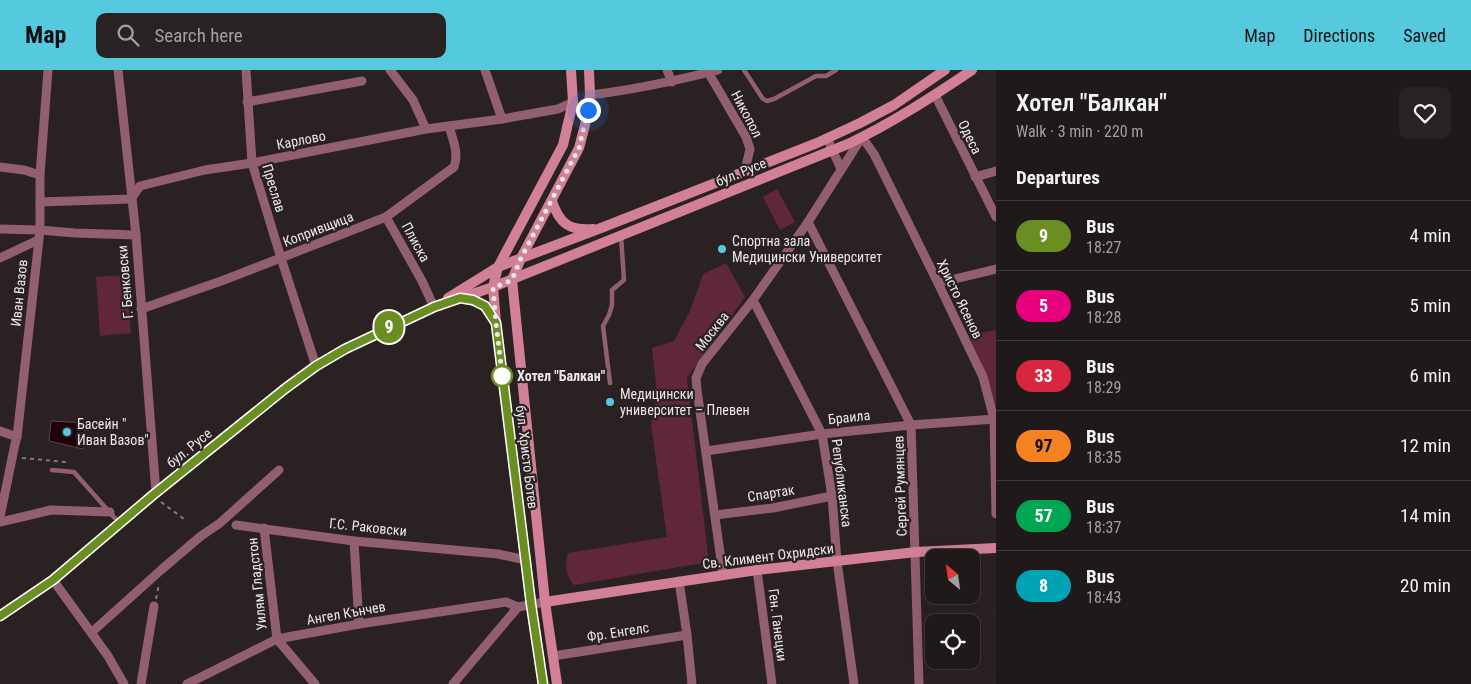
<!DOCTYPE html>
<meta charset="utf-8">
<style>
:root{--surface:#20191a;--page:#282223;--text:#f1f3f6;--muted:#a2a0a2;--line:#3d3839;--accent:#55cadf}
body{margin:0;font-family:"Roboto Condensed",sans-serif;background:var(--page);color:var(--text);height:100vh;display:flex;flex-direction:column;font-size:19px;white-space:nowrap}
*{box-sizing:border-box;margin:0}
p{font-size:16px;color:var(--muted)}
.icon{flex:none;width:28px;height:28px;fill:none;stroke:currentColor;stroke-width:2;stroke-linecap:round;stroke-linejoin:round}
.map{position:relative;flex:1;overflow:hidden}
.drawer{display:flex;flex-direction:column;background:var(--surface);width:475px}
.drawer>*{flex:none}
.badge{padding:0 10px;border-radius:16px;font-size:18px;line-height:32px}
.needle{width:32px;rotate:331deg}
.tools{position:absolute;left:925px;top:479px;display:grid;gap:10px}
.tools a{display:grid;place-items:center;width:55px;height:55px;border-radius:10px;background:var(--surface);box-shadow:0 5px 20px #0002,0 0 0 1px var(--line);font-size:25px}
.you{position:absolute;width:25px;height:25px;margin:-12px;border:4px solid #fff;border-radius:50%;background:#1a73e8;box-shadow:0 0 0 8px #1a73e833}
.map>.badge{position:absolute;translate:-50% -50%;box-shadow:0 0 0 2px #fff}
h2{padding:0 20px;font-size:19px;line-height:45px}
.round{display:grid;place-items:center;flex:none;width:52px;height:52px;border-radius:10px;background:var(--page)}
.head{display:flex;align-items:center;justify-content:space-between;height:85px;padding:0 20px}
h1{font-size:24px;font-weight:600;line-height:38px}
ul{padding:0;list-style:none}
li{display:flex;align-items:center;gap:15px;height:70px;padding:0 20px;border-top:1px solid var(--line)}
li div{flex:1}
li b{display:block;font-size:19px}
li em{font-style:normal}
li .badge{min-width:55px;font-weight:700;text-align:center}
header{display:flex;align-items:center;gap:30px;box-sizing:border-box;height:70px;padding:0 25px;background:var(--accent);color:#111}
header strong{font-size:24px}
nav{display:flex;gap:28px;margin-inline-start:auto;font-size:18px}
.search{width:350px;height:45px;background:var(--page);display:flex;align-items:center;gap:12px;box-sizing:border-box;padding:0 18px;border-radius:10px;color:var(--muted);font-size:19px}
main{display:flex;flex:1;min-height:0}
.map>svg:first-child{display:block}
</style>
<header>
<strong>Map</strong>
<div class="search"><svg class="icon" aria-label="search" viewBox="0 0 24 24"><circle cx="10" cy="10" r="6"/><path d="M15 15l6 6"/></svg>Search here</div>
<nav><a>Map</a><a>Directions</a><a>Saved</a></nav>
</header>
<main>
<div class="map">
<svg width="996" height="614" viewBox="0 0 996 614">
<rect width="100%" height="100%" fill="#2a2123"/>
<g fill="#602639">
<path d="M777 119 795 152 780 160 763 127Z"/>
<path d="M726 193 745 227 687 308 709 492 574 515C566 507 565 494 568 483L667 467 651 355 657 325 652 278 674 271 690 241 703 204Z"/>
<path d="M126 205 131 263 100 266 96 207Z"/>
<path d="M996 260V342L986 304 969 265Z"/>
</g>
<path fill="#200009" stroke="#5e454c" d="M51 351 85 353 83 379 49 371Z"/>
<g fill="none" stroke-linecap="round" stroke-linejoin="round">
<g stroke="#817a7b" stroke-width="2" stroke-dasharray="4 4" stroke-linecap="butt">
<path d="M22 388 65 392 68 395"/>
<path d="M161 432 184 449"/>
<path d="M156 529 159 514"/>
</g>
<g stroke="#925f6e" stroke-width="4.5">
<path d="M744 0 763 29 767 31 774 29 816 6H826L836 0"/>
<path d="M610 313 603 256 609 245 612 235V220L624 210 621 166"/>
<path d="M52 400 74 402 120 454"/>
</g>
<g stroke="#925f6e" stroke-width="9">
<path d="M118 0 136 165 156 423"/>
<path d="M246 0 252 93 281 188 316 296"/>
<path d="M390 0 413 30 426 59"/>
<path d="M485 0 502 49"/>
<path d="M667 0 672 12"/>
<path d="M708 2 746 67 750 79 745 100"/>
<path d="M590 25C633 20 675 11 718 0"/>
<path d="M935 25 996 147"/>
<path d="M247 32 362 11"/>
<path d="M827 68 841 99"/>
<path d="M0 97 24 100 40 105"/>
<path d="M975 107 996 101"/>
<path d="M40 132 131 129 140 116 205 100 252 93 426 59 502 49 558 39 573 32"/>
<path d="M386 147 422 211 434 237"/>
<path d="M808 152 911 355 919 614"/>
<path d="M0 159 40 160 75 163 136 165"/>
<path d="M0 188 38 170"/>
<path d="M938 213 996 199"/>
<path d="M753 230 822 364 832 426 837 491 854 614"/>
<path d="M141 239 224 210 386 147 454 97C459 83 453 70 449 56"/>
<path d="M0 361 17 367"/>
<path d="M706 381 822 364 911 355 996 349"/>
<path d="M715 445 773 438 832 426"/>
<path d="M0 447 15 374 17 367 40 160V105L48 0"/>
<path d="M0 452 51 440 110 442"/>
<path d="M236 455 354 471 498 484 526 490"/>
<path d="M264 458 277 569 315 614"/>
<path d="M354 471 359 554"/>
<path d="M757 500 772 614"/>
<path d="M723 504 697 320 696 308 702 294 753 230 808 152 862 67 874 84 938 213 983 307 994 349 996 444"/>
<path d="M53 510 108 586 124 614"/>
<path d="M679 511 687 565 692 614"/>
<path d="M92 562 161 500 201 466 220 453 279 400"/>
<path d="M553 586 687 565"/>
<path d="M141 614 154 536"/>
<path d="M187 614 277 569 359 554 506 532 518 537"/>
<path d="M453 614 518 537 545 532"/>
</g>
<g stroke="#d18097" stroke-width="10">
<path d="M552 131C559 153 569 161 593 159"/>
<path d="M448 228 498 197 601 158 817 73 860 53 894 35 945 0"/>
<path d="M464 229C482 231 486 236 495 251"/>
<path d="M545 532 757 500 916 482 996 478"/>
<path d="M0 546 53 510 153 425 229 363 285 318 316 296 345 279 434 237 493 217 848 74C892 53 932 27 972 0"/>
<path d="M543 614 531 534 496 253 493 217 498 197 563 75 573 32 571 0"/>
<path d="M557 614 545 532 512 210 521 188 579 78 585 55 590 25 589 0"/>
</g>
</g>
<g fill="none" stroke-linecap="round" stroke-linejoin="round">
<defs>
<path id="line" d="M0 546 53 510 153 425 286 318 316 296 345 279 434 237 460 228 473 230 485 236 496 253 531 534 543 614"/>
</defs>
<use href="#line" stroke="#fff" stroke-width="11"/>
<use href="#line" stroke="#6b8e23" stroke-width="8"/>
<path stroke="#ede7e8" stroke-width="5" stroke-dasharray="0 9" d="M502 306 503 312 496 253 493 218 512 210 521 188 579 78 588 40"/>
</g>
<g fill="#55cadf" stroke="#2a2123" stroke-width="2">
<circle cx="722" cy="179" r="5"/>
<circle cx="610" cy="332" r="5"/>
<circle cx="67" cy="362" r="5"/>
</g>
<circle fill="#fff" stroke="#6b8e23" stroke-width="2.5" cx="502" cy="306" r="10"/>
<g text-anchor="middle" dominant-baseline="central" stroke-width="4.5" stroke-linejoin="round" paint-order="stroke">
<g font-size="14" fill="#ede7e8" stroke="#2a2123">
<text transform="translate(747 44) rotate(62)">Никопол</text>
<text transform="translate(970 67) rotate(64)">Одеса</text>
<text transform="translate(301 70) rotate(-11)">Карлово</text>
<text transform="translate(741 102) rotate(-22)">бул. Русе</text>
<text transform="translate(274 118) rotate(73)">Преслав</text>
<text transform="translate(318 159) rotate(-21)">Копривщица</text>
<text transform="translate(416 172) rotate(61)">Плиска</text>
<text transform="translate(125 212) rotate(-95)">Г. Бенковски</text>
<text transform="translate(19 223) rotate(-84)">Иван Вазов</text>
<text transform="translate(960 229) rotate(64)">Христо Ясенов</text>
<text transform="translate(712 261) rotate(-52)">Москва</text>
<text transform="translate(849 347) rotate(-6)">Браила</text>
<text transform="translate(189 378) rotate(-39)">бул. Русе</text>
<text transform="translate(527 387) rotate(83)">бул. Христо Ботев</text>
<text transform="translate(842 413) rotate(83)">Републиканска</text>
<text transform="translate(900 416) rotate(-92)">Сергей Румянцев</text>
<text transform="translate(771 423) rotate(-9)">Спартак</text>
<text transform="translate(368 457) rotate(6)">Г.С. Раковски</text>
<text transform="translate(768 486) rotate(-7)">Св. Климент Охридски</text>
<text transform="translate(257 514) rotate(-96)">Уилям Гладстон</text>
<text transform="translate(346 543) rotate(-10)">Ангел Кънчев</text>
<text transform="translate(778 555) rotate(83)">Ген. Ганецки</text>
<text transform="translate(618 562) rotate(-9)">Фр. Енгелс</text>
</g>
<g font-size="14" fill="#ede7e8" stroke="#2a2123" text-anchor="start">
<text x="732" y="171">Спортна зала<tspan x="732" dy="16">Медицински Университет</tspan></text>
<text x="620" y="324">Медицински<tspan x="620" dy="16">университет – Плевен</tspan></text>
<text x="77" y="354">Басейн "<tspan x="77" dy="16">Иван Вазов"</tspan></text>
</g>
<g font-size="14" font-weight="bold" fill="#ede7e8" stroke="#2a2123" text-anchor="start">
<text x="517" y="306">Хотел "Балкан"</text>
</g>
</g>
</svg>
<div class="tools">
<a><svg class="needle" viewBox="-14 -14 28 28"><path d="M0-13l5 13h-10z" fill="#e53935"/><path d="M0 13l5-13h-10z" fill="#a2a0a2"/></svg></a>
<a><svg class="icon" aria-label="locate" viewBox="0 0 24 24"><circle cx="12" cy="12" r="6"/><path d="M12 2v4M12 18v4M2 12h4M18 12h4"/></svg></a>
</div>
<div class="you" style="left:588px;top:40px"></div>
<b class="badge" style="left:389px;top:257px;background:#6b8e23;color:#fff">9</b>
</div>
<section class="drawer">
<div class="head"><div><h1>Хотел &quot;Балкан&quot;</h1><p>Walk · 3 min · 220 m</p></div><a class="round"><svg class="icon" aria-label="heart" viewBox="0 0 24 24"><path d="M12 20l-8-8c-3-5 5-10 8-4 3-6 11-1 8 4z"/></svg></a></div>
<h2>Departures</h2>
<ul>
<li><span class="badge" style="background:#6b8e23;color:#fff">9</span><div><b>Bus</b><p>18:27</p></div><em>4 min</em></li>
<li><span class="badge" style="background:#e6007e;color:#fff">5</span><div><b>Bus</b><p>18:28</p></div><em>5 min</em></li>
<li><span class="badge" style="background:#d7263d;color:#fff">33</span><div><b>Bus</b><p>18:29</p></div><em>6 min</em></li>
<li><span class="badge" style="background:#f58220;color:#111">97</span><div><b>Bus</b><p>18:35</p></div><em>12 min</em></li>
<li><span class="badge" style="background:#00a651;color:#fff">57</span><div><b>Bus</b><p>18:37</p></div><em>14 min</em></li>
<li><span class="badge" style="background:#00a3b4;color:#fff">8</span><div><b>Bus</b><p>18:43</p></div><em>20 min</em></li>
</ul>
</section>
</main>
